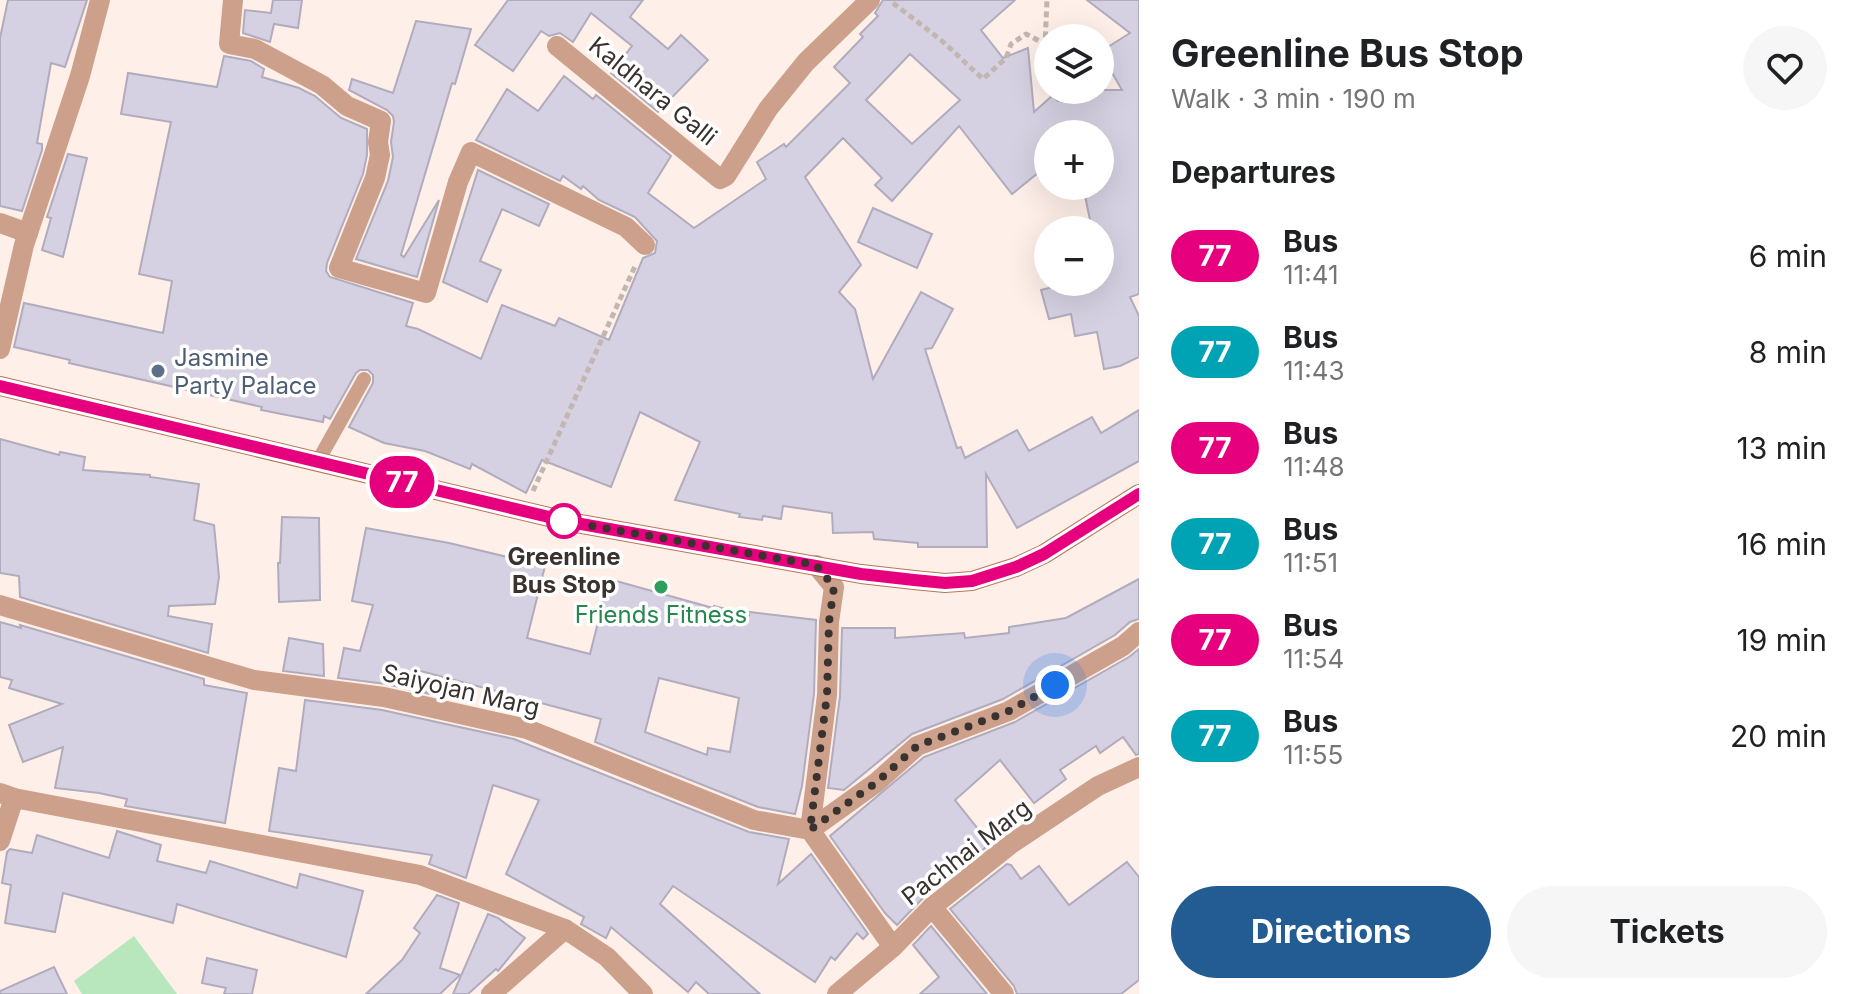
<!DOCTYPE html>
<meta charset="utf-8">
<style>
:root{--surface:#fff;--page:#f6f6f6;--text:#202124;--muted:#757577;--accent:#235b93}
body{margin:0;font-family:Inter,sans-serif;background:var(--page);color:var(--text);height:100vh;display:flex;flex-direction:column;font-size:30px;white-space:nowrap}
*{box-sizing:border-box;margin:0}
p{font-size:26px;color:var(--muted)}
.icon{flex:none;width:44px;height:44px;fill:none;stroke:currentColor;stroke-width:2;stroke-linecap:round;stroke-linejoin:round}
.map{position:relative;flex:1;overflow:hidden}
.drawer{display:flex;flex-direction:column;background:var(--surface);width:720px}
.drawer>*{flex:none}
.badge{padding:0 16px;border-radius:26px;font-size:28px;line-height:52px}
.controls{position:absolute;left:1034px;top:24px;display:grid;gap:16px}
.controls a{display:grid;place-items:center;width:80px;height:80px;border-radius:50%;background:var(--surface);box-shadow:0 8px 32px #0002;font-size:40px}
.you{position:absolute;width:40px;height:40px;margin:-20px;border:6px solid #fff;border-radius:50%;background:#1a73e8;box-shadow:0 0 0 12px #1a73e833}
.map>.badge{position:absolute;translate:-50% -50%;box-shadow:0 0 0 4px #fff}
h2{padding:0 32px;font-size:30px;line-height:72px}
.round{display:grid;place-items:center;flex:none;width:84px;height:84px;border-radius:42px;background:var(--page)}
.overview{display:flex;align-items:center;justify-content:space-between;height:136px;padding:0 32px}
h1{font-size:38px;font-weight:700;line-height:60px}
.primary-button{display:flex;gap:16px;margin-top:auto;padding:16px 32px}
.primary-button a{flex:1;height:92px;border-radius:48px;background:var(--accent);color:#fff;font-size:32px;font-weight:700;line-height:92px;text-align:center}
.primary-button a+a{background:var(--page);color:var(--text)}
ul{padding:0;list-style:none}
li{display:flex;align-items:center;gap:24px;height:96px;padding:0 32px}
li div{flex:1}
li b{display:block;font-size:30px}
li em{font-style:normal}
li .badge{min-width:88px;font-weight:700;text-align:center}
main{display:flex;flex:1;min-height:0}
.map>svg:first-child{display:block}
</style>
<main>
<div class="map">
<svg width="1139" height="994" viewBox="0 0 1139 994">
<rect width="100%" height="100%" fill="#ffefe9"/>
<path fill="#b9e7bd" d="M134 936 177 994H82L74 981Z"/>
<g fill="#d6d1e2" stroke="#b1acbd" stroke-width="2" fill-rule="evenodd">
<path d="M8 0H87L65 67 51 63 37 143 42 144V150L22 211 0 206V38Z"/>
<path d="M273 0H302L298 28 274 24 270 42 243 33 245 10 271 13Z"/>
<path d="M508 0H643L630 17 668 49 681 35 708 60 658 112 611 73 632 46 591 13 573 42 560 33 549 36 541 31 513 71 475 45Z"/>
<path d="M883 0H1015L981 30 1003 58 1028 48 1034 112 1053 95 1058 101 1070 90H1122L1100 52 1130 33 1087 0H1139V294L1130 297 1139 316V357L1120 366 1104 369 1097 332 1075 336 1071 314 1049 319 1041 290 1073 282H1100V230H1092L1083 186H1100V134H1048V165L1012 194 959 126 892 201 875 185 882 178 843 138 805 177 861 265 839 292 855 309 873 379 921 292 953 309 932 348 925 349 957 448 961 447 965 458 1017 430 1029 451 1092 417 1101 433 1139 410V461L1017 528 986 474 987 547H918V543L874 539 873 532 833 533 832 513 783 506 781 519 763 516 762 520 739 517 740 514 675 500 700 442 640 412 611 487 542 460 526 493 472 464 470 469 425 451 384 443 349 427 373 383V375L368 370H360L356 373 330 419 324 416 323 422 261 410 262 407 69 363 70 360 14 347 24 303 163 333 172 281 139 274 171 122 121 114 128 73 217 87 224 56 251 61 264 69 262 77 299 88 315 96 341 118 367 129V155L363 174 327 263 326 271 330 277 413 303 406 326 418 329 481 359 502 305 555 326 559 318 609 340 643 258 655 253 657 241 635 217 599 200 583 186 581 189 563 176 560 181 476 140 507 89 538 111 564 76 593 99 596 95 671 156 648 193 694 228 766 179 757 162 784 144 786 147 850 83 834 67 863 37 860 34 878 16 875 13ZM910 54 960 100 912 144 866 100Z"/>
<path d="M416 21 471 29 455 84 452 83 401 255 404 257 439 200 417 277 356 259 388 181 393 157 391 142 394 122 393 116 387 110 349 90 352 79 393 93Z"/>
<path d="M68 154 87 158 63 257 42 250 51 218 47 217Z"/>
<path d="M478 170 549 204 539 226 502 209 480 261 501 270 487 302 443 282Z"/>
<path d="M873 208 932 234 917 268 858 242Z"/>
<path d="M0 439 59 455 60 452 85 457 83 470 150 475V477L199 484 194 520 214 525 219 577 215 604 169 606 168 616 212 624 208 653 20 597 19 576 0 573Z"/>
<path d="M282 517 319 518 320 600 279 602 278 563H280Z"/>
<path d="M366 528 449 543 545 566 527 638 590 654 609 579 713 608 714 606 749 615V612L816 620 814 694 802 786 795 814 758 807 595 742 601 719 413 669 408 684 430 694 386 684 338 678 344 648 360 651 373 605 352 601ZM659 678 739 698 730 752 708 748 707 755 645 732Z"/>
<path d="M1139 579V619L1130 622 1115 635 1003 699 912 734 844 790 828 788 840 696 842 628H895V638L964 633 965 638 1009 633V627L1066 618Z"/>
<path d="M0 622 21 628 20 625 204 679V685L247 693 225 823 125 806 127 799 99 793 55 788 63 747 23 762 9 725 62 704 9 688 12 680 0 677Z"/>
<path d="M289 638 323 644 324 676 283 671Z"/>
<path d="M1139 649V754L1136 755 1123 737 1100 753 1096 746 1060 770 1066 779 1034 803 1000 760 955 800 990 844 924 897 897 925 885 913 830 836 924 757 1015 722 1129 657Z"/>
<path d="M305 700 382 710 514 739 749 832 789 839 778 884 811 854 868 934 863 939 857 933 835 960 831 957 815 982 673 886 660 904 760 994H709L696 982 688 992 611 927 606 938 581 924 584 917 506 874 539 800 493 785 466 878 429 864 432 855 269 831 279 768 296 771Z"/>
<path d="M117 831 161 845 157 861 206 873 210 861 297 888 300 874 363 891 346 957 177 904 173 923 63 893 55 932 5 923 11 885 2 883 7 852 10 849 32 853 37 835 109 858Z"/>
<path d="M1127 862 1139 877V980L1121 994H1017L1014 986 950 909 1007 864 1011 865 1021 879 1039 866 1069 905Z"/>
<path d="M437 895 459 903 440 968 460 975 440 994H366L402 960 420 933 414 928Z"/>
<path d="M488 914 498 918 525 938 498 971 496 969 468 994H453Z"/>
<path d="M931 926 987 994H920L939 977 913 945Z"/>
<path d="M207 958 257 970 252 994H224L226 988 202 983Z"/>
<path d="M54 967 67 994H0V991Z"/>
</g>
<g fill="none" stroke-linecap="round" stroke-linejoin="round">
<g stroke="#c3b6b1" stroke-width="5" stroke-dasharray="6 4" stroke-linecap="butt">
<path d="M893 3 941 40 983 79 1006 58 1011 44 1026 34 1045 44 1047 0"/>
<path d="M533 491 636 264"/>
</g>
<path stroke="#cca08b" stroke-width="14" d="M318 461 364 379"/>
<g stroke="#cca08b" stroke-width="20">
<path d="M233 0 229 44 255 49 322 85 347 106 381 121 378 142 380 155 375 178 339 268 426 293 458 182 471 152 626 227 645 245"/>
<path d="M557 46 720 179 726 176 768 109 806 62 870 0"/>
<path d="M0 223 28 233"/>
<path d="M0 349 24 245 80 76 100 0"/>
<path d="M0 605 254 680 384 697 527 729 754 820 810 830 893 947"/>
<path d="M0 793 14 798 420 875 565 929 607 957 643 994"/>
<path d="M810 830 877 782 917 746 1009 711 1123 646 1139 632"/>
<path d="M810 830 827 695 829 622 834 587 816 565"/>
<path d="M0 841 14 798"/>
<path d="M932 907 1004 994"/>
<path d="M491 994 565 929"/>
<path d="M837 994 893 947 932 907 1011 844 1098 786 1139 767"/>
</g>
<path stroke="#b67757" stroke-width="20" d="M0 386 570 522 861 574 914 580 945 583 972 581 1016 567 1044 554 1139 494"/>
</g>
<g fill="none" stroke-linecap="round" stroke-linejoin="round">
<defs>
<path id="line" d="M0 386 570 522 861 574 914 580 945 583 972 581 1016 567 1044 554 1139 494"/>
</defs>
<use href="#line" stroke="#fff" stroke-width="18"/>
<use href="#line" stroke="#e6007e" stroke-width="12"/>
<path stroke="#39322f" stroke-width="8" stroke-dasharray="0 14.4" d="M564 521 816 565 834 587 829 622 827 695 810 830 877 782 917 746 1009 711 1055 685"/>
</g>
<circle fill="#5c6f8a" stroke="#fff" stroke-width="3" cx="158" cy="371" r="8"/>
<circle fill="#fff" stroke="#e6007e" stroke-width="4" cx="564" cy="521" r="16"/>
<circle fill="#2e9e5b" stroke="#fff" stroke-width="3" cx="661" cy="587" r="8"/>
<g text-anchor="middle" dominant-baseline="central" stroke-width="7" stroke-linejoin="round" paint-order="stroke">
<g font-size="24" fill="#39322f" stroke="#fff">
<text transform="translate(653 91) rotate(39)">Kaldhara Galli</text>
<text transform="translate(461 690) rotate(13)">Saiyojan Marg</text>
<text transform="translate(966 852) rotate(-38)">Pachhai Marg</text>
</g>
<g font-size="24" fill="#4e5e75" stroke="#fff" text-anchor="start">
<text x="174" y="357">Jasmine<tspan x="174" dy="28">Party Palace</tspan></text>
</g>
<g font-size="24" font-weight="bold" fill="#39322f" stroke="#fff">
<text x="564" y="556">Greenline<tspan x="564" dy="28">Bus Stop</tspan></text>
</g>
<g font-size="24" fill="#27864d" stroke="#fff">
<text x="661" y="614">Friends Fitness</text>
</g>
</g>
</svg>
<div class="controls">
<a><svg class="icon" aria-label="layers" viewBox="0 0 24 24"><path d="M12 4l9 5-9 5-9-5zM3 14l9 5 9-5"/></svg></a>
<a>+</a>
<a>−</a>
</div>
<div class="you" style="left:1055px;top:685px"></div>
<b class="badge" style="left:402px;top:482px;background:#e6007e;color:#fff">77</b>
</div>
<section class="drawer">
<div class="overview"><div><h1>Greenline Bus Stop</h1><p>Walk · 3 min · 190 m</p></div><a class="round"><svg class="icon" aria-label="heart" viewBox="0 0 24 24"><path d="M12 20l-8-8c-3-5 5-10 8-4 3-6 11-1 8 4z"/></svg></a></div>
<h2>Departures</h2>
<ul>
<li><span class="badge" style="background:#e6007e;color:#fff">77</span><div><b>Bus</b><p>11:41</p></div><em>6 min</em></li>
<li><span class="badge" style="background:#00a3b4;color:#fff">77</span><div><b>Bus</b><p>11:43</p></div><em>8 min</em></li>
<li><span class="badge" style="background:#e6007e;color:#fff">77</span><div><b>Bus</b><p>11:48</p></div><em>13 min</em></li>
<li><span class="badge" style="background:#00a3b4;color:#fff">77</span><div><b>Bus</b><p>11:51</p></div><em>16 min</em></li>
<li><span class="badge" style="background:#e6007e;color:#fff">77</span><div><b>Bus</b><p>11:54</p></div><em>19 min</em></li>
<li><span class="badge" style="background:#00a3b4;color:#fff">77</span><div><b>Bus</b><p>11:55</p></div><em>20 min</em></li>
</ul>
<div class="primary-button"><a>Directions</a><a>Tickets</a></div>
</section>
</main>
